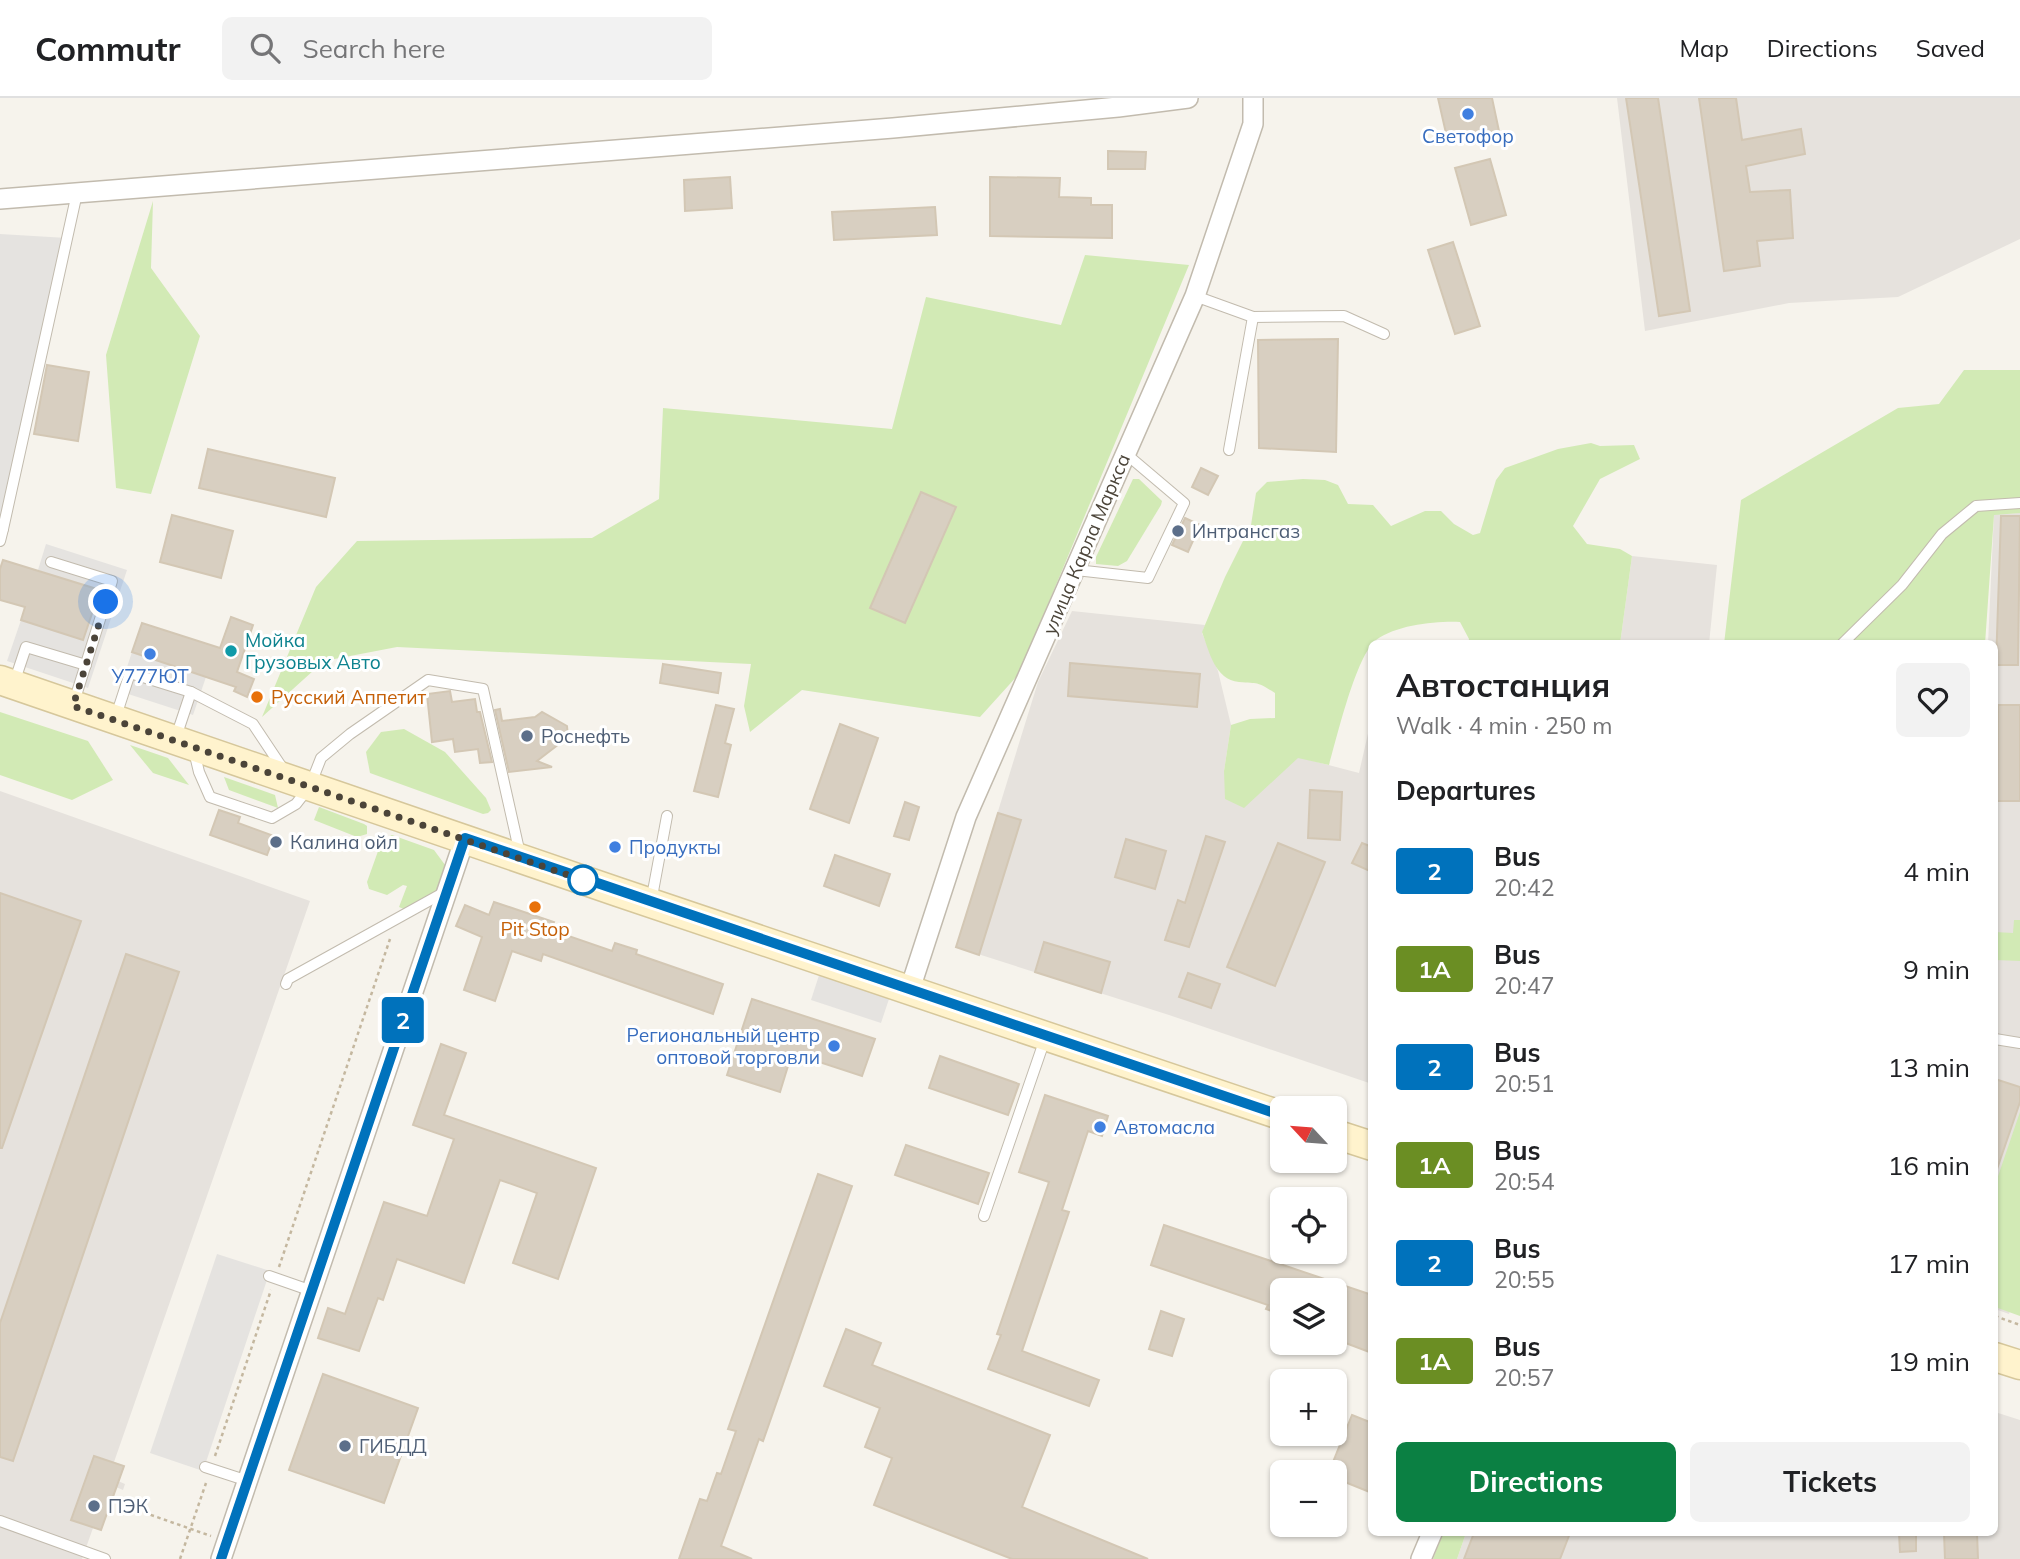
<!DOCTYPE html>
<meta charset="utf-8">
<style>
:root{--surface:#fff;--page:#f2f2f2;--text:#202124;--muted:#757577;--line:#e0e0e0;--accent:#0b8043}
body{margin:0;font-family:Mulish,sans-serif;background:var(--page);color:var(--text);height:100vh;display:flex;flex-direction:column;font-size:26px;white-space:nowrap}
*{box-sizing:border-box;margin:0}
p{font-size:23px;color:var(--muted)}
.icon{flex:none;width:38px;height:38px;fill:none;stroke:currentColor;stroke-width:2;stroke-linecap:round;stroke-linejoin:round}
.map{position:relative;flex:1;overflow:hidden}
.details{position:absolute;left:1368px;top:542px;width:630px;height:896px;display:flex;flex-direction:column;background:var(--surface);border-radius:10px;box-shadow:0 2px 5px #0004}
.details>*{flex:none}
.badge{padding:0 14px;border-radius:5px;font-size:24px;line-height:46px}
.needle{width:46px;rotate:296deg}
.buttons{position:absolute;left:1270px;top:998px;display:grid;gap:14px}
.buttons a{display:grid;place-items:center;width:77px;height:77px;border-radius:10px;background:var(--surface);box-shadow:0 2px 5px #0004;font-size:35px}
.you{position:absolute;width:35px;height:35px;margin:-18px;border:5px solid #fff;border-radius:50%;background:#1a73e8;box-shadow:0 0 0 10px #1a73e833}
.map>.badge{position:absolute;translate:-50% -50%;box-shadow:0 0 0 4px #fff}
h2{padding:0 28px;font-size:26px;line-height:63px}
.round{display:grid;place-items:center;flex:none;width:74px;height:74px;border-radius:10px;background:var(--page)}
.headline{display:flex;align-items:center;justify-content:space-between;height:119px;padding:0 28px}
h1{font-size:33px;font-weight:700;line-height:52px}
.cta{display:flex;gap:14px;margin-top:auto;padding:14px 28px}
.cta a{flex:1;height:80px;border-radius:10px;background:var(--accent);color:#fff;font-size:28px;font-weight:700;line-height:80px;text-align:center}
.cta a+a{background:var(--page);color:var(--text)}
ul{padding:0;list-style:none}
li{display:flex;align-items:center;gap:21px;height:98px;padding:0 28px}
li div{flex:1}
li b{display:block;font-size:26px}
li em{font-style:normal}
li .badge{min-width:77px;font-weight:700;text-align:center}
header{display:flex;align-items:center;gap:42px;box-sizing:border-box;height:98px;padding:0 35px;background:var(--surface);border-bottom:2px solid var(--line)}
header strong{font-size:33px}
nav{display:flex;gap:38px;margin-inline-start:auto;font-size:24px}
.search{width:490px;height:63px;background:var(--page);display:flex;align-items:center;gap:18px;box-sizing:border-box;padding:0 24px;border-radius:10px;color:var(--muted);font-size:26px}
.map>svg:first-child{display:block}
</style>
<header>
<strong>Commutr</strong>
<div class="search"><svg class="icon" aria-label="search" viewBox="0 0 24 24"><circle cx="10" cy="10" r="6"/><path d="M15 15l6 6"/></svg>Search here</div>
<nav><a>Map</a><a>Directions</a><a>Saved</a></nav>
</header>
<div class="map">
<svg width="2020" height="1461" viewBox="0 0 2020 1461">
<rect width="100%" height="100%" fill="#f6f3ec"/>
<g fill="#e6e2dd">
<path d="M1617 0H2020V141L1898 199 1789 205 1645 233Z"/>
<path d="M2020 415V1182L2009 1216 1995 1211V546H1988L1994 416Z"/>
<path d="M1632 458 1717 467 1709 546H1620Z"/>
<path d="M1072 513 1205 527 1202 535 1218 573 1231 627 1224 673 1298 659 1359 675 1372 618V986L1169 917 956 849 1038 584Z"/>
<path d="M0 693 310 803 114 1364 124 1368 118 1383 125 1386 123 1392 116 1389 101 1432 93 1430 82 1461H0Z"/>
<path d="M1995 1314 2020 1322V1461H1457L1466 1435H1995Z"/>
</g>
<g fill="#d2eab5">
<path d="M153 103 151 170 200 238 151 396 116 390 106 257Z"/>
<path d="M1085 157 1189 167 1019 576 980 619 802 592 750 634 744 608 751 566 397 549 324 563 262 619 316 489 357 443 592 440 659 401 663 310 892 331 926 199 1061 227Z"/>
<path d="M1964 272H2020V415L1994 417 1985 546H1724L1741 402 1898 310 1939 306Z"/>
<path d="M1591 345 1600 348 1634 347 1640 361 1600 381 1573 428 1587 446 1620 451 1632 458 1620 546H1468L1469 541 1460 524C1435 523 1397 527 1376 542 1356 558 1337 639 1329 667L1298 660 1244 710 1225 701 1224 673 1231 627 1250 621 1275 620V595C1256 583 1260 586 1239 584 1215 582 1209 553 1202 534L1225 479 1251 427 1256 395 1267 384 1303 381 1325 382 1338 387 1348 406 1373 407 1391 428 1425 413H1441L1454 426 1473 437 1480 435 1496 382 1505 370 1558 351Z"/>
<path d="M1133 381H1139L1162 403 1161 407 1127 463 1118 468 1096 466V459Z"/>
<path d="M0 614 88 643 113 682 72 702 0 677Z"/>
<path d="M404 631 445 654 486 700 491 712 488 715 483 716 370 675 366 654 381 634Z"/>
<path d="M130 647 168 660 189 687 153 675Z"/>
<path d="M224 679 275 697 278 710 229 692Z"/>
<path d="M319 709 364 726 367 728V736L357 739 314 722Z"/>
<path d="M392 737 434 752 448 771 444 791 406 812 399 809 407 788 403 787 387 797 369 791 367 784 382 742Z"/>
<path d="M2014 822H2020V863L1995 862V834L2013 835Z"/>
<path d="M2020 1014V1218L1995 1209V1087Z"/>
<path d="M1443 1435H1466L1457 1461H1433Z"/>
</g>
<g fill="#e5e3e0">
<path d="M0 136 67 140 6 419 0 416Z"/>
<path d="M46 446 127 472 88 590 7 563 21 522 83 542 99 493 38 472Z"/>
<path d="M132 554 206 579 193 617 119 593Z"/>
<path d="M824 862 894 886 881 925 811 902Z"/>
<path d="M217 1156 270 1173 203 1373 150 1355Z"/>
</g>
<g fill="#d8cfc1" stroke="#d3c7b4" stroke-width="2">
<path d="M1438 0H1492L1499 33 1448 44Z"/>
<path d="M1626 0H1658L1690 213 1659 218Z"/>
<path d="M1699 0H1736L1742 42 1801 31 1805 56 1746 68 1750 94 1790 92 1793 140 1757 143 1760 168 1724 173Z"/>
<path d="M1108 53 1146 54 1145 71H1108Z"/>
<path d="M1490 61 1506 117 1471 127 1455 70Z"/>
<path d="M730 79 732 110 685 113 684 82Z"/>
<path d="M990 79 1060 80 1059 99 1091 100V107H1112V140L990 138Z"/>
<path d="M935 109 937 137 834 142 832 114Z"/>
<path d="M1453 144 1480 228 1455 236 1428 152Z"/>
<path d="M1338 241 1336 354 1259 350 1258 242Z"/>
<path d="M47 267 89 274 78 343 34 336Z"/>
<path d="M208 351 335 380 326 419 199 390Z"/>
<path d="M1201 370 1218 378 1208 397 1192 389Z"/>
<path d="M921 394 956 409 905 525 870 510Z"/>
<path d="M172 417 233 433 221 480 160 464Z"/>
<path d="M2001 418H2020L2018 567H1996Z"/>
<path d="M1185 420 1200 427 1188 454 1172 447Z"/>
<path d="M3 462 100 492 83 542 21 522 25 509 0 502V471Z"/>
<path d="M231 519 253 527 237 574 254 581 247 599 234 593 236 589 132 554 142 525 220 550Z"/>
<path d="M1070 565 1200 576 1197 609 1068 598Z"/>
<path d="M663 566 721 575 718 595 660 585Z"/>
<path d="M450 593 452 604 475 601 477 614H480L492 664 480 665 478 651 455 654 453 641 432 644 427 596Z"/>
<path d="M716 607 734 611 725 645 731 647 718 699 694 693Z"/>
<path d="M1998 607H2020V703H1997Z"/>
<path d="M500 611 502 623 535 619 542 614 567 628 568 639 537 663 552 669 509 674 495 612Z"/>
<path d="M840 626 878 640 849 725 810 711Z"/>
<path d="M1310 692 1342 694 1340 742 1308 740Z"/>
<path d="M905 704 919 709 909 742 894 738Z"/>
<path d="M219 712 240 719 238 725 274 738 267 757 210 737Z"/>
<path d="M998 715 1021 722 979 857 956 849Z"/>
<path d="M1206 738 1225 744 1189 849 1165 842 1178 802 1185 805Z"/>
<path d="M1126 741 1166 753 1155 791 1115 779Z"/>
<path d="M1278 745 1325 764 1275 888 1227 869Z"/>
<path d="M1362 745 1372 749V774L1352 765Z"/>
<path d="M835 757 890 776 879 808 824 788Z"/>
<path d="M0 795 81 823 2 1050H0Z"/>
<path d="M494 804 554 824 551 832 612 853 615 845 637 852 636 856 723 886 713 916 543 856 541 863 512 853 495 903 464 892 482 839 456 828 465 807 489 817Z"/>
<path d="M1044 844 1110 864 1101 895 1035 874Z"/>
<path d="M126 856 179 874 13 1363 0 1359V1225Z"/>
<path d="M1188 875 1220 886 1211 910 1179 899Z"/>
<path d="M752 901 875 941 862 978 792 955 780 994 727 977Z"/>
<path d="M441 946 466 955 444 1017 596 1070 558 1181 513 1165 537 1095 500 1082 464 1185 397 1161 383 1202 378 1200 359 1253 318 1240 328 1210 345 1216 384 1104 427 1118 454 1041 413 1027Z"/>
<path d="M940 958 1019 986 1008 1017 929 990Z"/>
<path d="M1995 981 2020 989V1004L1997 1071H1995Z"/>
<path d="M1045 997 1108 1018 1102 1038 1088 1033 1062 1112 1069 1114 1022 1253 1099 1282 1089 1308 988 1271 1001 1237 997 1236 1049 1084 1019 1074Z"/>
<path d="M906 1047 989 1075 978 1106 895 1077Z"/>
<path d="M818 1076 852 1088 763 1343 759 1341 721 1448 752 1461H679L700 1401 707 1403 717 1375 721 1376 736 1333 728 1331Z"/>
<path d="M1164 1127 1372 1197V1255L1335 1241V1192H1283V1217L1266 1211 1268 1207 1151 1167Z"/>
<path d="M1161 1213 1184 1221 1172 1258 1149 1251Z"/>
<path d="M846 1231 881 1245 872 1267 1050 1337 1022 1409 1148 1461H1012L874 1407 892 1360 865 1349 880 1310 824 1288Z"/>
<path d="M323 1276 418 1310 384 1405 289 1372Z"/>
<path d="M1352 1317 1372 1325V1395L1335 1380V1374H1329Z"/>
<path d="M94 1358 124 1368 101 1432 71 1422Z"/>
<path d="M1474 1435H1570L1560 1461H1464Z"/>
<path d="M1899 1435H1916V1453L1900 1454Z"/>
<path d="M1944 1435H1977L1978 1461H1945Z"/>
</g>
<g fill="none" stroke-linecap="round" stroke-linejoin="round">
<defs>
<g id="lane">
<path d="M1195 198 1253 219 1344 218 1384 236"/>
<path d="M1229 352 1253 219"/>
<path d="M0 430 3 431 0 443"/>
<path d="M3 431 77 95"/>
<path d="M51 464 112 483 74 604"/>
<path d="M1076 472 1148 480 1184 405 1125 355"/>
<path d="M1842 546 1902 487 1942 436 1976 408 2020 405"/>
<path d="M14 585 26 549 86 567"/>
<path d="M191 594 253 626 283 671"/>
<path d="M116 618 130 575 191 594 176 639"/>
<path d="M194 653 199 674 210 699 272 720 296 706 310 688 321 660 350 636 428 582 483 591 520 756"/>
<path d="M651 804 667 718"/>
<path d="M286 886 288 881 443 795"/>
<path d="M1995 941 2020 945"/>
<path d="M984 1118 1045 941"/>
<path d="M269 1178 312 1193"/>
<path d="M205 1369 248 1383"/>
<path d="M0 1423 105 1461"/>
</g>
<g id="street">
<path d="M0 101 893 30 1118 9 1188 0"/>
<path d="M910 891 966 719 1195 198 1253 26V0"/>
<path d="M221 1461 465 740"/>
<path d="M1421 1461 1432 1435"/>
</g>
<g id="secondary">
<path d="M0 582 618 794 1283 1018"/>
<path d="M1335 1036 1372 1048"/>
<path d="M1995 1259 2020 1267"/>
</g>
</defs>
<use href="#lane" stroke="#c2bbae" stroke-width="12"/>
<use href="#street" stroke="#c2bbae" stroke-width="22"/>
<use href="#secondary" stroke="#d6c79b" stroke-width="31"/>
<g stroke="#c4b79f" stroke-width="2.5" stroke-dasharray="3.5 3.5" stroke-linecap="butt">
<path d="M279 1169 390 841"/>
<path d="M1995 1218 2020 1227"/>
<path d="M215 1358 271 1192"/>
<path d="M111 1403 211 1438"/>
<path d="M180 1461 206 1385"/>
</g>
<use href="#lane" stroke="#fff" stroke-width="10"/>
<use href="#street" stroke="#fff" stroke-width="19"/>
<use href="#secondary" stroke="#fff3cd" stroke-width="28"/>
</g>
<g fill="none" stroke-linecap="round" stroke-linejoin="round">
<defs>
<path id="line" d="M221 1461 465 740 1283 1018"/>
</defs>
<use href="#line" stroke="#fff" stroke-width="16"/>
<use href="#line" stroke="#0072bc" stroke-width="10"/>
<path stroke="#4b4439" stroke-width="7" stroke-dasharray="0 12.6" d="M106 504 73 608 583 782"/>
</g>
<g fill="#3f7fe0" stroke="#fff" stroke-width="2.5">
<circle cx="1468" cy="16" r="7"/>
<circle cx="150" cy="556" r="7"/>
<circle cx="615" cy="749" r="7"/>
<circle cx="834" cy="948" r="7"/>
<circle cx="1100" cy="1029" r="7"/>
</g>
<g fill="#5c6f8a" stroke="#fff" stroke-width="2.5">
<circle cx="1178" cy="433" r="7"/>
<circle cx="527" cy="638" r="7"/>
<circle cx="276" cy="744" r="7"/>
<circle cx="345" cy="1348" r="7"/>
<circle cx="94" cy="1408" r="7"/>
</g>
<circle fill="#0f9aa8" stroke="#fff" stroke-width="2.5" cx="231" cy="553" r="7"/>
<g fill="#e8710a" stroke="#fff" stroke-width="2.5">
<circle cx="257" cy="599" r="7"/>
<circle cx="535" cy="809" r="7"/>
</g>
<circle fill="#fff" stroke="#0072bc" stroke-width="3.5" cx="583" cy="782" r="14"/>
<g text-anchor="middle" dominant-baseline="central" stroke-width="6" stroke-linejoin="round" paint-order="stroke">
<g font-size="19" fill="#366cbe" stroke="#fff">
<text x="1468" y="38">Светофор</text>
<text x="150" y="578">У777ЮТ</text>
<text x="629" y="749" text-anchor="start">Продукты</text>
<text x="820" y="937" text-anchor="end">Региональный центр<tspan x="820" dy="22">оптовой торговли</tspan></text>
<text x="1114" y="1029" text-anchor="start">Автомасла</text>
</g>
<g font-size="19" fill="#4e5e75" stroke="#fff" text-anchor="start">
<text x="1192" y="433">Интрансгаз</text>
<text x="541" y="638">Роснефть</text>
<text x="290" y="744">Калина ойл</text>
<text x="359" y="1348">ГИБДД</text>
<text x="108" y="1408">ПЭК</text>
</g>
<g font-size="19" fill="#4b4439" stroke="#fff">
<text transform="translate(1086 446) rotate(-67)">улица Карла Маркса</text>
</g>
<g font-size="19" fill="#0d838f" stroke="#fff" text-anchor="start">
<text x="245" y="542">Мойка<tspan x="245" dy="22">Грузовых Авто</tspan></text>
</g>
<g font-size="19" fill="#c56008" stroke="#fff" text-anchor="start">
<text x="271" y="599">Русский Аппетит</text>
<text x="535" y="831" text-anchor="middle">Pit Stop</text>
</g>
</g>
</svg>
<div class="buttons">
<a><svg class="needle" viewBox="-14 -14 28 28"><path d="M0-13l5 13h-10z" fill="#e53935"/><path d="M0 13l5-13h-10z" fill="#757577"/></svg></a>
<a><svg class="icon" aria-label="locate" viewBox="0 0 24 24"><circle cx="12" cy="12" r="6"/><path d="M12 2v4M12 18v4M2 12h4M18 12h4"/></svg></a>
<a><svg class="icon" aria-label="layers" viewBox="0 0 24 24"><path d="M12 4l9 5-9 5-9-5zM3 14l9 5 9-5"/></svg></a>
<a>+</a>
<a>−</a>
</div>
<div class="you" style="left:106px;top:504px"></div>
<b class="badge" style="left:403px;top:922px;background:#0072bc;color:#fff">2</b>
<section class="details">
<div class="headline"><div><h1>Автостанция</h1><p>Walk · 4 min · 250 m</p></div><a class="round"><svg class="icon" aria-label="heart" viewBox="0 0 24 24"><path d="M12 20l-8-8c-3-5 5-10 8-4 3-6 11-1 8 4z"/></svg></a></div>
<h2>Departures</h2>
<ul>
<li><span class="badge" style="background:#0072bc;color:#fff">2</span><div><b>Bus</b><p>20:42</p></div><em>4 min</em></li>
<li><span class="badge" style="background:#6b8e23;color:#fff">1А</span><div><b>Bus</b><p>20:47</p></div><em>9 min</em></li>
<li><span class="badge" style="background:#0072bc;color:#fff">2</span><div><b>Bus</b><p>20:51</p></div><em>13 min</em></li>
<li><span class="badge" style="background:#6b8e23;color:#fff">1А</span><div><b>Bus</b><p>20:54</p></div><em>16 min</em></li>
<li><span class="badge" style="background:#0072bc;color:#fff">2</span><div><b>Bus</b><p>20:55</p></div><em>17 min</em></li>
<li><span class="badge" style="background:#6b8e23;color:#fff">1А</span><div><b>Bus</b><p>20:57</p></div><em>19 min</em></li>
</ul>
<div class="cta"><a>Directions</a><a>Tickets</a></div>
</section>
</div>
